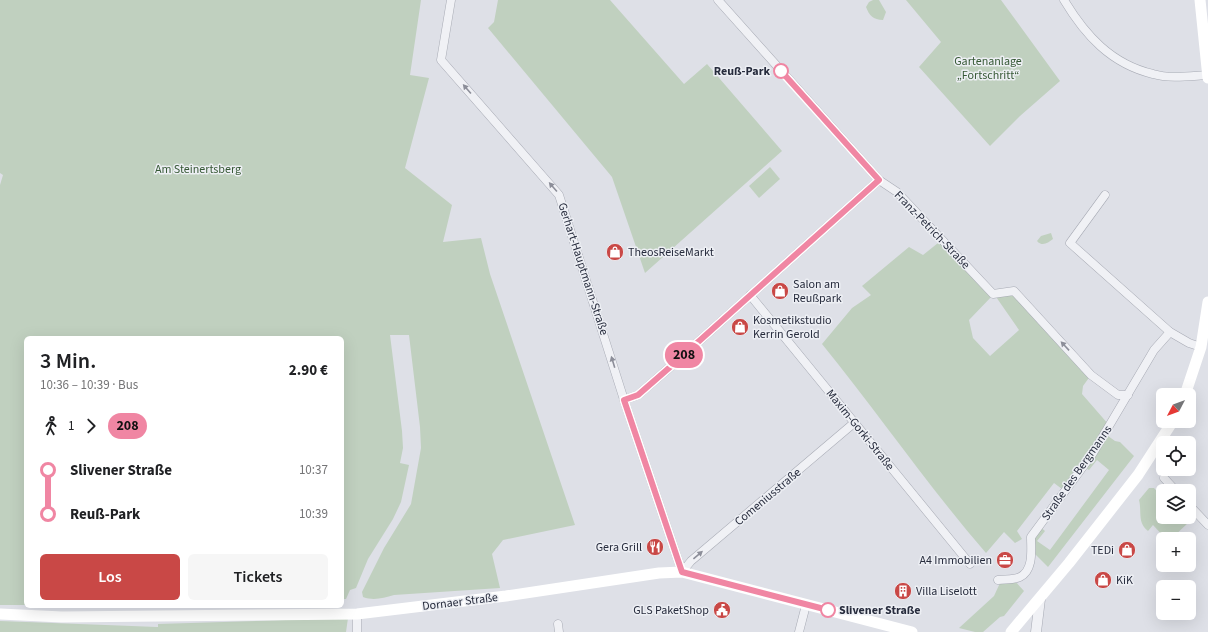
<!DOCTYPE html>
<html lang="de">
<meta charset="utf-8">
<style>
:root{--surface:#fff;--page:#f6f6f6;--text:#202124;--muted:#757577;--accent:#c94846}
body{margin:0;font-family:"Source Sans 3",sans-serif;background:var(--page);color:var(--text);height:100vh;display:flex;flex-direction:column;font-size:15px;white-space:nowrap}
*{box-sizing:border-box;margin:0}
p{font-size:13px;color:var(--muted)}
.icon{flex:none;width:22px;height:22px;fill:none;stroke:currentColor;stroke-width:2;stroke-linecap:round;stroke-linejoin:round}
.map{position:relative;flex:1;overflow:hidden}
.panel{position:absolute;left:24px;top:336px;width:320px;height:272px;display:flex;flex-direction:column;background:var(--surface);border-radius:6px;box-shadow:0 4px 16px #0002}
.panel>*{flex:none}
.badge{padding:0 8px;border-radius:13px;font-size:14px;line-height:26px}
.needle{width:26px;rotate:229deg}
.tools{position:absolute;left:1156px;top:388px;display:grid;gap:8px}
.tools a{display:grid;place-items:center;width:40px;height:40px;border-radius:6px;background:var(--surface);box-shadow:0 4px 16px #0002;font-size:20px}
.map>.badge{position:absolute;translate:-50% -50%;box-shadow:0 0 0 2px #fff}
.legs{display:flex;align-items:center;gap:6px;height:44px;padding:0 16px;font-size:13px}
.legs p{margin-inline-start:auto}
.headline{display:flex;align-items:center;justify-content:space-between;height:68px;padding:0 16px}
h1{font-size:22px;font-weight:600;line-height:30px}
.button{display:flex;gap:8px;margin-top:auto;padding:8px 16px}
.button a{flex:1;height:46px;border-radius:6px;background:var(--accent);color:#fff;font-size:16px;font-weight:600;line-height:46px;text-align:center}
.button a+a{background:var(--page);color:var(--text)}
ul{padding:0 16px;list-style:none}
li{display:flex;align-items:center;gap:14px;height:44px;font-size:15px}
li i{display:grid;place-items:center;width:6px;height:100%;margin:0 5px;background:currentColor}
li i::after{content:'';width:10px;height:10px;margin:-5px;border:3px solid;border-radius:50%;background:var(--surface)}
li p{margin-inline-start:auto}
li:first-child i{background:linear-gradient(#0000 50%,currentColor 0)}
li:last-child i{background:linear-gradient(currentColor 50%,#0000 0)}
.map>svg:first-child{display:block}
</style>
<div class="map">
<svg width="1208" height="632" viewBox="0 0 1208 632">
<rect width="100%" height="100%" fill="#dee0e7"/>
<g fill="#c0d0bf" fill-rule="evenodd">
<path d="M0 0H421L410 75 429 78 405 168 452 205 443 242 481 238 490 274 575 525 503 540 492 554 500 588 394 595C383 598 374 601 363 597L362 592 384 548 411 504 421 448 420 427 409 335H390L402 431 403 448 400 463 409 465 401 502 393 519 368 559 356 588 350 590 346 599H342V338H26V605H0V185L3 175 0 173Z"/>
<path d="M498 0H610L684 84 707 64 782 151 645 273 612 177 488 28 494 22Z"/>
<path d="M873 0H879L886 12 883 20C873 20 869 15 866 7L869 2Z"/>
<path d="M906 0H1001L1060 81 1020 116 990 146 919 67 941 42Z"/>
<path d="M770 167 780 179 759 198 749 186Z"/>
<path d="M1051 233 1053 239C1048 243 1042 247 1037 241L1041 236Z"/>
<path d="M943 239 993 294 1014 291 1091 375 1083 386 1082 394 1109 425 1062 489 1054 483 1017 531 1022 539 1015 543 1004 532 986 553C928 486 878 413 822 344L852 308 871 295 862 286 909 247 923 255ZM994 294 1019 330 990 356 973 338 969 320Z"/>
<path d="M1108 436 1115 441 1120 442 1134 456 1048 567 1031 550V537L1039 526 1045 531 1037 541 1050 550 1109 470 1097 460 1089 470 1086 468Z"/>
<path d="M1149 488H1154L1163 498V517H1185L1189 522 1171 539H1166L1153 525 1148 531C1137 523 1142 511 1139 500Z"/>
<path d="M1013 579 1024 591 1004 616 1000 617 983 632H975L959 628 994 596 1000 583Z"/>
<path d="M348 618 346 632H0V621L158 627V624Z"/>
</g>
<g fill="none" stroke-linecap="round" stroke-linejoin="round">
<defs>
<g id="minor">
<path d="M451 0 441 60 559 195 625 403 682 572"/>
<path d="M718 0 879 180 897 192 993 294 1014 291 1091 375 1118 395H1128"/>
<path d="M1064 0C1085 35 1111 64 1153 74 1170 79 1190 76 1208 75"/>
<path d="M1105 195 1070 243 1170 332 1189 343 1201 347"/>
<path d="M750 295 970 564"/>
<path d="M624 400 638 395 669 368 879 180"/>
<path d="M1164 478 1176 491"/>
<path d="M1189 505 1208 525"/>
<path d="M682 572 691 561 854 423"/>
<path d="M998 580C1005 579 1014 580 1020 577 1034 570 1031 549 1031 537L1093 453 1154 350 1170 332"/>
<path d="M558 624 559 632"/>
<path d="M357 632V614"/>
<path d="M799 632 806 605"/>
</g>
<path id="tertiary" d="M1036 632 1040 599"/>
</defs>
<use href="#minor" stroke="#a7aab4" stroke-width="9"/>
<use href="#tertiary" stroke="#a7aab4" stroke-width="11"/>
<use href="#minor" stroke="#f0f1f5" stroke-width="8"/>
<use href="#tertiary" stroke="#f0f1f5" stroke-width="10"/>
<g stroke="#fff" stroke-width="11">
<path d="M1200 0 1208 78"/>
<path d="M1185 395 1201 347 1208 302"/>
<path d="M0 614 62 617 357 614 506 596 659 573 682 572 912 632"/>
<path d="M1011 632 1069 563 1138 475 1173 421"/>
</g>
</g>
<defs><path id="oneway-solid" d="M-6-.8H1V-3.2L6.5 0L1 3.2V.8H-6Z"/></defs>
<g fill="#8c8e99">
<use href="#oneway-solid" transform="translate(467 89) rotate(-131)"/>
<use href="#oneway-solid" transform="translate(553 187) rotate(-131)"/>
<use href="#oneway-solid" transform="translate(1065 346) rotate(-133)"/>
<use href="#oneway-solid" transform="translate(613 362) rotate(-107)"/>
<use href="#oneway-solid" transform="translate(698 555) rotate(-40)"/>
</g>
<g fill="none" stroke-linecap="round" stroke-linejoin="round">
<defs>
<path id="line-1" d="M781 71 879 180 669 368 638 395 624 400 682 572 828 610"/>
</defs>
<use href="#line-1" stroke="#fff" stroke-width="9"/>
<use href="#line-1" stroke="#f086a3" stroke-width="6"/>
</g>
<defs>
<symbol id="shop-disc" viewBox="-11 -11 22 22"><circle r="9.5" fill="#c94846" stroke="#edeff4"/><path d="M-5-2.5h2.3a2.7 3.5 0 0 1 5.4 0H5L5.5 6h-11ZM-1.5-2.5h3a1.5 2.3 0 0 0-3 0Z" fill="#fff"/></symbol>
<symbol id="restaurant-disc" viewBox="-11 -11 22 22"><circle r="9.5" fill="#c94846" stroke="#edeff4"/><path d="M-5-6h1v4h1v-4h1v4h1v-4h1v5L-1.5 .5V6h-2V.5L-5-1ZM5-6V6H3V1.5H1.5Q1.5-4 5-6Z" fill="#fff"/></symbol>
<symbol id="office-disc" viewBox="-11 -11 22 22"><circle r="9.5" fill="#c94846" stroke="#edeff4"/><path d="M-6-3h4V-5.5h4V-3h4V5H-6ZM-1-4.5V-3h2v-1.5ZM-6 0V1H6V0Z" fill="#fff"/></symbol>
<symbol id="building-disc" viewBox="-11 -11 22 22"><circle r="9.5" fill="#c94846" stroke="#edeff4"/><path d="M-4-6H4V6H1V3H-1V6H-4ZM-2.5-4.3h1.7v1.8h-1.7ZM.8-4.3h1.7v1.8H.8ZM-2.5-1h1.7V.8h-1.7ZM.8-1h1.7V.8H.8Z" fill="#fff"/></symbol>
<symbol id="civic-disc" viewBox="-11 -11 22 22"><circle r="9.5" fill="#c94846" stroke="#edeff4"/><path d="M-.6-6.5H3V-4.5H.6V-3L4-1V1h2V6H-6V1h2V-1L-.6-3ZM-1.2 2.5V6h2.4V2.5Z" fill="#fff"/></symbol>
</defs>
<g fill-rule="evenodd">
<use href="#shop-disc" x="605" y="242" width="20" height="20"/>
<use href="#shop-disc" x="770" y="281" width="20" height="20"/>
<use href="#shop-disc" x="730" y="317" width="20" height="20"/>
<use href="#restaurant-disc" x="645" y="537" width="20" height="20"/>
<use href="#shop-disc" x="1117" y="540" width="20" height="20"/>
<use href="#office-disc" x="995" y="550" width="20" height="20"/>
<use href="#shop-disc" x="1093" y="570" width="20" height="20"/>
<use href="#building-disc" x="893" y="581" width="20" height="20"/>
<use href="#civic-disc" x="712" y="600" width="20" height="20"/>
</g>
<g fill="#fff" stroke="#f086a3" stroke-width="2">
<circle cx="781" cy="71" r="7"/>
<circle cx="828" cy="610" r="7"/>
</g>
<g text-anchor="middle" dominant-baseline="central" stroke-width="3" stroke-linejoin="round" paint-order="stroke">
<g font-size="12" fill="#365835" stroke="#edeff4">
<text x="988" y="61">Gartenanlage<tspan x="988" dy="14">„Fortschritt“</tspan></text>
<text x="198" y="169">Am Steinertsberg</text>
</g>
<g font-size="12" font-weight="bold" fill="#272c3d" stroke="#edeff4" text-anchor="end">
<text x="770" y="71">Reuß-Park</text>
<text x="839" y="610" text-anchor="start">Slivener Straße</text>
</g>
<g font-size="12" fill="#272c3d" stroke="#edeff4">
<text transform="translate(932 230) rotate(46)">Franz-Petrich-Straße</text>
<text transform="translate(583 269) rotate(72)">Gerhart-Hauptmann-Straße</text>
<text transform="translate(860 430) rotate(51)">Maxim-Gorki-Straße</text>
<text transform="translate(1077 473) rotate(-55)">Straße des Bergmanns</text>
<text transform="translate(768 497) rotate(-40)">Comeniusstraße</text>
<text transform="translate(460 602) rotate(-7)">Dornaer Straße</text>
</g>
<g font-size="12" fill="#272c3d" stroke="#edeff4" text-anchor="start">
<text x="628" y="252">TheosReiseMarkt</text>
<text x="793" y="284">Salon am<tspan x="793" dy="14">Reußpark</tspan></text>
<text x="753" y="320">Kosmetikstudio<tspan x="753" dy="14">Kerrin Gerold</tspan></text>
<text x="642" y="547" text-anchor="end">Gera Grill</text>
<text x="1114" y="550" text-anchor="end">TEDi</text>
<text x="992" y="560" text-anchor="end">A4 Immobilien</text>
<text x="1116" y="580">KiK</text>
<text x="916" y="591">Villa Liselott</text>
<text x="709" y="610" text-anchor="end">GLS PaketShop</text>
</g>
</g>
</svg>
<div class="tools">
<a><svg class="needle" viewBox="-14 -14 28 28"><path d="M0-13l5 13h-10z" fill="#e53935"/><path d="M0 13l5-13h-10z" fill="#757577"/></svg></a>
<a><svg class="icon" aria-label="locate" viewBox="0 0 24 24"><circle cx="12" cy="12" r="6"/><path d="M12 2v4M12 18v4M2 12h4M18 12h4"/></svg></a>
<a><svg class="icon" aria-label="layers" viewBox="0 0 24 24"><path d="M12 4l9 5-9 5-9-5zM3 14l9 5 9-5"/></svg></a>
<a>+</a>
<a>−</a>
</div>
<b class="badge" style="left:684px;top:355px;background:#f086a3;color:#111">208</b>
<section class="panel">
<div class="headline"><div><h1>3 Min.</h1><p>10:36 – 10:39 · Bus</p></div><b>2.90 €</b></div>
<div class="legs"><svg class="icon" aria-label="walk" viewBox="0 0 24 24"><circle cx="13" cy="4" r="2"/><path d="M13 8l-2 6 4 7M11 14l-3 7M7 12l3-4h3l4 4"/></svg>1<svg class="icon" aria-label="forward" viewBox="0 0 24 24"><path d="M9 5l7 7-7 7"/></svg><b class="badge" style="background:#f086a3;color:#111">208</b></div>
<ul>
<li><i style="color:#f086a3"></i><b>Slivener Straße</b><p>10:37</p></li>
<li><i style="color:#f086a3"></i><b>Reuß-Park</b><p>10:39</p></li>
</ul>
<div class="button"><a>Los</a><a>Tickets</a></div>
</section>
</div>
